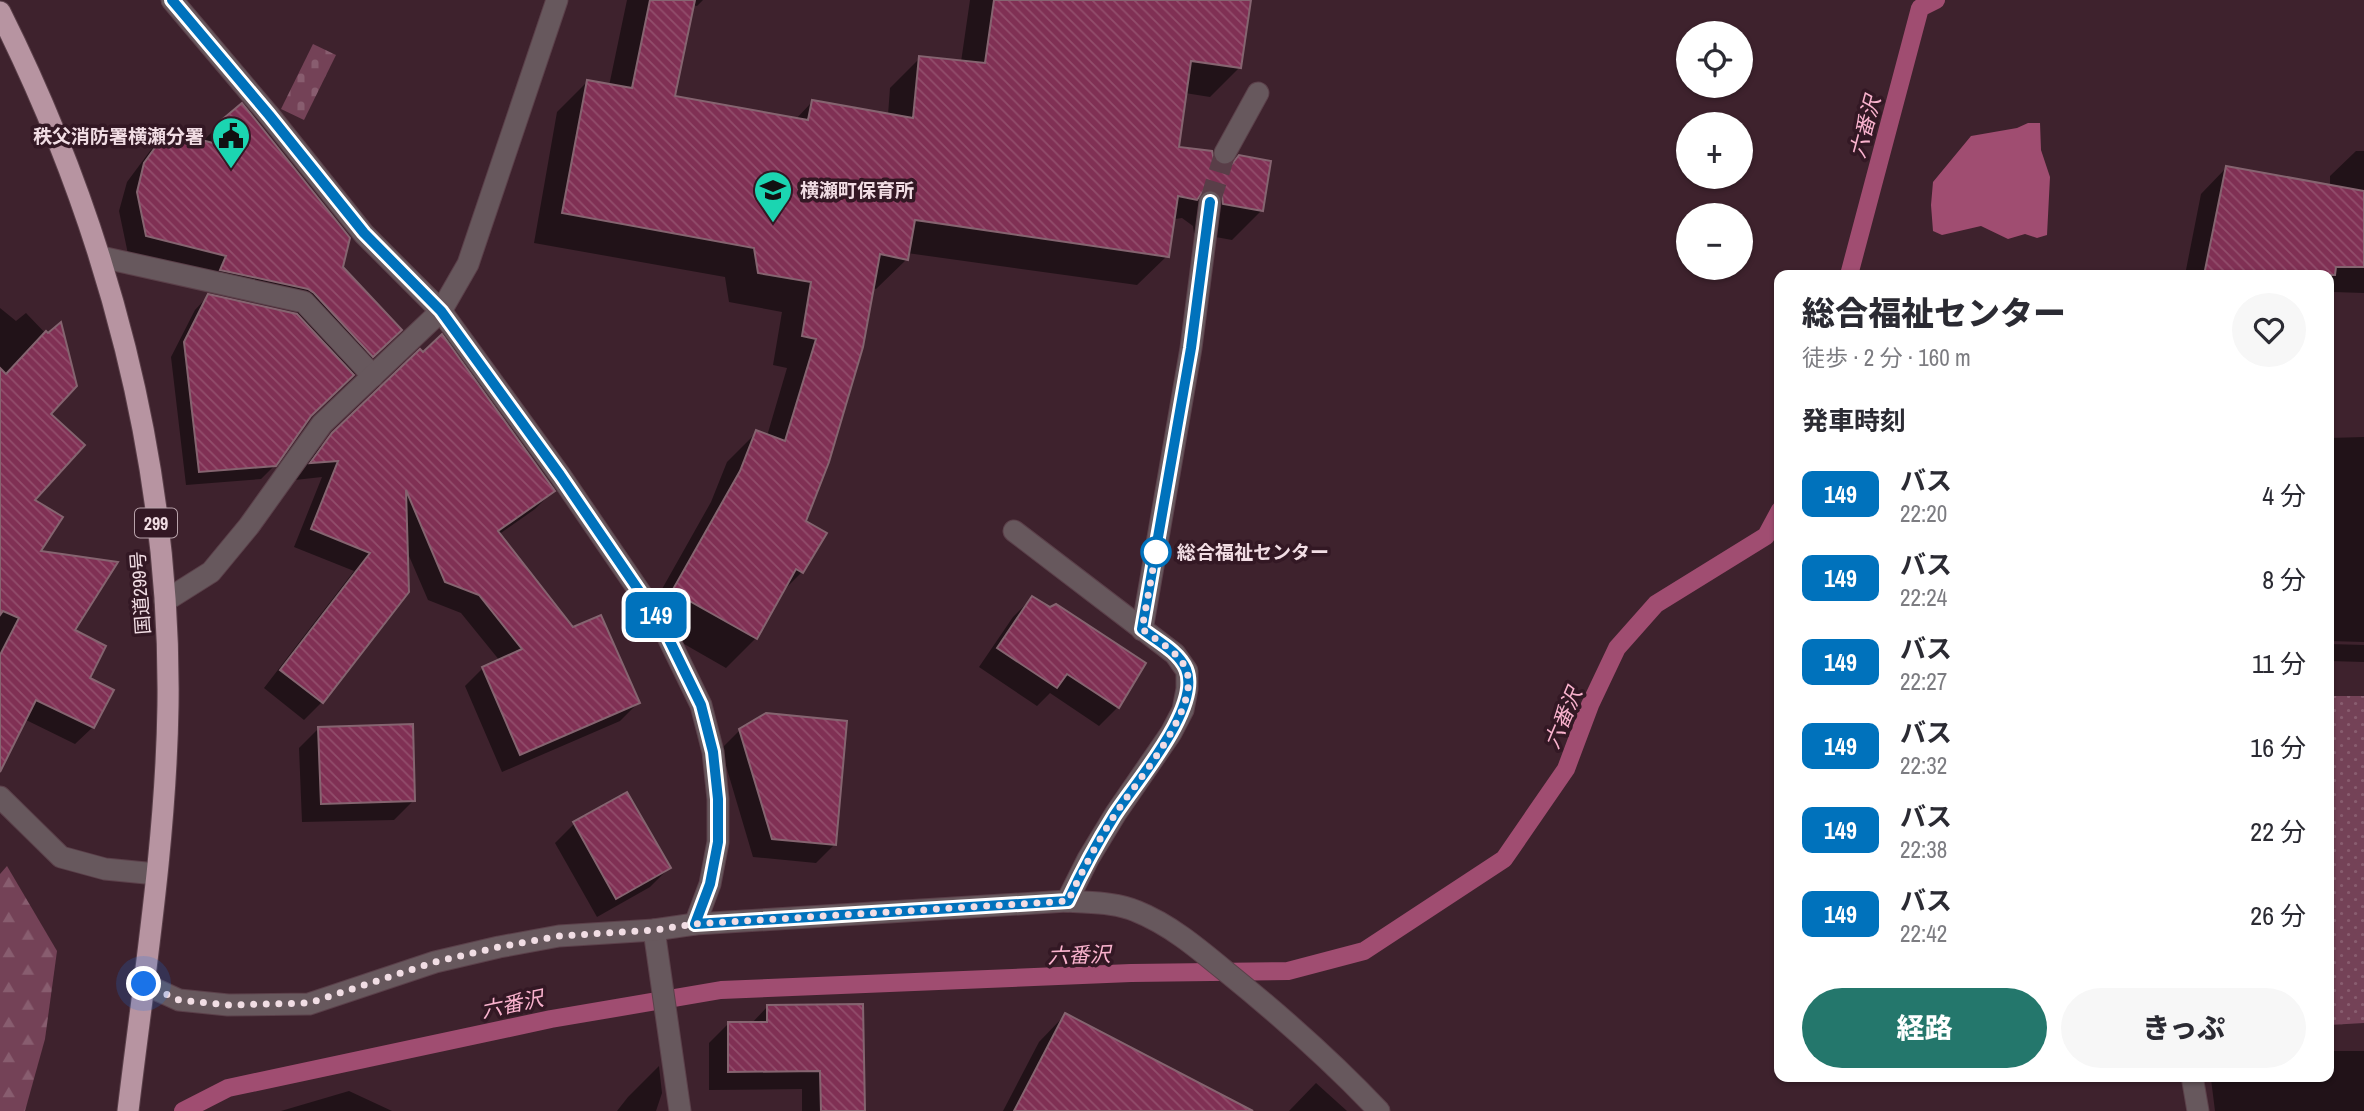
<!DOCTYPE html>
<html lang="ja">
<meta charset="utf-8">
<style>
:root{--surface:#fff;--page:#f7f7f7;--text:#2b2b33;--muted:#7c7c81;--accent:#24776c}
body{margin:0;font-family:"Archivo Narrow","Noto Sans JP",sans-serif;background:var(--page);color:var(--text);height:100vh;display:flex;flex-direction:column;font-size:26px;white-space:nowrap}
*{box-sizing:border-box;margin:0}
p{font-size:23px;color:var(--muted)}
.icon{flex:none;width:38px;height:38px;fill:none;stroke:currentColor;stroke-width:2;stroke-linecap:round;stroke-linejoin:round}
.map{position:relative;flex:1;overflow:hidden}
.drawer{position:absolute;left:1774px;top:270px;width:560px;height:812px;display:flex;flex-direction:column;background:var(--surface);border-radius:14px;box-shadow:0 2px 5px #0004}
.drawer>*{flex:none}
.badge{padding:0 14px;border-radius:10px;font-size:24px;line-height:46px}
.controls{position:absolute;left:1676px;top:21px;display:grid;gap:14px}
.controls a{display:grid;place-items:center;width:77px;height:77px;border-radius:50%;background:var(--surface);box-shadow:0 2px 5px #0004;font-size:35px}
.you{position:absolute;width:35px;height:35px;margin:-18px;border:5px solid #fff;border-radius:50%;background:#1a73e8;box-shadow:0 0 0 10px #1a73e833}
.map>.badge{position:absolute;translate:-50% -50%;box-shadow:0 0 0 4px #fff}
h2{padding:0 28px;font-size:26px;line-height:63px}
.round{display:grid;place-items:center;flex:none;width:74px;height:74px;border-radius:37px;background:var(--page)}
.overview{display:flex;align-items:center;justify-content:space-between;height:119px;padding:0 28px}
h1{font-size:33px;font-weight:800;line-height:52px}
.button{display:flex;gap:14px;margin-top:auto;padding:14px 28px}
.button a{flex:1;height:80px;border-radius:42px;background:var(--accent);color:#fff;font-size:28px;font-weight:800;line-height:80px;text-align:center}
.button a+a{background:var(--page);color:var(--text)}
ul{padding:0;list-style:none}
li{display:flex;align-items:center;gap:21px;height:84px;padding:0 28px}
li div{flex:1}
li b{display:block;font-size:26px}
li em{font-style:normal}
li .badge{min-width:77px;font-weight:700;text-align:center}
.map>svg:first-child{display:block}
</style>
<div class="map">
<svg width="2364" height="1111" viewBox="0 0 2364 1111">
<defs>
<pattern id="forest-firs" width="22" height="20" patternUnits="userSpaceOnUse" patternTransform="scale(1.75)"><rect width="22" height="20" fill="#744257"/><path d="M5 1l3.5 6h-7zM16 11l3.5 6h-7z" fill="#885d6f"/></pattern>
<pattern id="cemetery-stones" width="16" height="16" patternUnits="userSpaceOnUse" patternTransform="scale(1.75)"><rect width="16" height="16" fill="#744257"/><path d="M2 7V4a2 2 0 0 1 4 0v3zM10 15v-3a2 2 0 0 1 4 0v3z" fill="#885d6f"/></pattern>
<pattern id="park-dots" width="8" height="8" patternUnits="userSpaceOnUse" patternTransform="scale(1.75)"><rect width="8" height="8" fill="#744257"/><path d="M2 2h.1M6 6h.1" fill="none" stroke="#885d6f" stroke-width="1.8" stroke-linecap="round"/></pattern>
<pattern id="building-back-hatch" width="6" height="6" patternUnits="userSpaceOnUse" patternTransform="scale(1.75)"><rect width="6" height="6" fill="#803054"/><path d="M-1 5l2 2M0 0l6 6M5-1l2 2" fill="none" stroke="#924e6c"/></pattern>
</defs>
<rect width="100%" height="100%" fill="#3e222d"/>
<path fill="url(#forest-firs)" d="M7 866 57 951 45 1039 25 1111H0V874Z"/>
<path fill="url(#cemetery-stones)" d="M313 44 336 55 304 120 281 109Z"/>
<path fill="url(#park-dots)" d="M2329 696H2364V1023L2329 1025Z"/>
<path fill="#a04d71" d="M2028 123H2040L2041 150 2050 177 2047 235 2037 238 2025 234 2008 239 1981 226 1942 235 1933 231 1931 205 1933 182 1971 136 2017 128Z"/>
<g fill="#0007">
<path d="M627 0H703L697 6 692 5 673 98 795 120 812 102 888 115 890 88 920 58 961 62 970 0H1249L1240 67 1210 97 1185 93 1177 149 1213 161 1261 211 1232 240 1194 233 1193 226 1182 218 1175 219 1172 222 1167 256 1137 285 907 253 906 260 876 289 872 288 804 522 802 572 781 593 756 638 726 668 644 621 711 502 727 462 757 432 767 436 787 368 773 365 782 312 729 302 725 277 534 243 557 112 587 82 609 86Z"/>
<path d="M220 124 341 267 382 348 309 417 275 465 261 479 186 485 171 357 195 310 208 296 301 317 296 311 128 254 119 211 127 182 150 151 168 133 202 142Z"/>
<path d="M2356 151H2364V293L2333 292V308L2329 311V275H2185L2201 194 2226 168 2330 187V176Z"/>
<path d="M0 308 16 321 26 313 48 336V414L32 500 38 553 72 631 88 678 93 727 75 744 22 718 0 722Z"/>
<path d="M333 434 553 491 535 509 498 535 573 629 638 703 620 721 502 772 465 686 483 668 500 661 461 613 428 600 406 549 407 591 322 702 304 720 264 688 354 571 294 547 322 477 295 480 314 453Z"/>
<path d="M2364 437V642L2329 641V438Z"/>
<path d="M1032 598 1118 707 1099 726 1050 693 1037 706 979 667 1013 617Z"/>
<path d="M2329 644 2364 645V662L2329 661Z"/>
<path d="M318 729 413 801 394 820 302 822 299 748Z"/>
<path d="M740 730 834 845 816 863 753 857 721 749Z"/>
<path d="M626 794 669 868 650 887 597 917 555 843 574 824Z"/>
<path d="M767 1007 855 1111H802V1089L709 1090V1043L728 1024H751Z"/>
<path d="M1065 1015 1176 1111H1003L1039 1042Z"/>
<path d="M2329 1051H2364V1111H2215L2211 1079 2214 1076H2329Z"/>
<path d="M659 1066 662 1093 656 1111H617L628 1097Z"/>
<path d="M1316 1083 1347 1111H1289Z"/>
<path d="M349 1091 392 1111H281Z"/>
</g>
<g fill="none" stroke-linecap="round" stroke-linejoin="round">
<g stroke="#a04d71" stroke-width="18">
<path d="M1849 275 1920 8 1936 0"/>
<path d="M183 1111 228 1088 551 1019 721 990 1131 973 1288 971 1364 951 1504 859 1566 769 1590 705 1617 648 1656 604 1766 536 1780 510"/>
</g>
</g>
<g fill="url(#building-back-hatch)" stroke="#856470" stroke-width="2">
<path d="M650 0H695L675 96 808 120 812 100 913 118 919 56 985 63 994 0H1251L1241 68 1191 61 1179 147 1212 151 1214 160 1225 166 1232 164 1239 155 1271 161 1263 211 1223 204 1222 196 1212 189 1204 190 1197 200 1178 196 1169 257 915 220 908 260 880 254 863 347 829 462 806 521 827 533 803 573 796 569 757 639 672 591 740 471 756 430 785 441 816 339 802 336 811 282 758 273 754 248 562 213 587 80 632 88Z"/>
<path d="M242 103 350 238 343 267 402 330 373 357 314 293 308 289 220 270 226 256 146 236 137 192 144 163 167 131 213 143 218 123Z"/>
<path d="M2226 166 2364 191V267H2336L2335 275H2204Z"/>
<path d="M208 294 297 314 354 375 311 416 276 466 199 472 184 342Z"/>
<path d="M61 322 77 386 51 414 85 445 35 500 63 517 41 551 118 562 75 630 106 646 90 678 114 690 94 728 36 700 0 772V655L19 618 3 611 0 615V368L6 374 46 331 48 333Z"/>
<path d="M442 334 555 491 498 531 573 627 601 615 640 703 520 755 482 667 522 649 479 595 445 582 406 490 409 592 323 703 280 670 370 553 311 529 338 461 310 463 332 433 420 349 423 352Z"/>
<path d="M1032 596 1050 607 1056 604 1146 663 1119 708 1067 674 1057 688 997 648Z"/>
<path d="M766 713 847 721 836 845 772 839 739 729Z"/>
<path d="M413 724 415 801 321 804 318 727Z"/>
<path d="M627 792 671 868 616 899 573 822Z"/>
<path d="M863 1004 865 1111H821L820 1071 728 1072V1022H767V1005Z"/>
<path d="M1065 1013 1253 1111H1014Z"/>
</g>
<g fill="none" stroke-linecap="round" stroke-linejoin="round">
<path stroke="#593e48" stroke-width="21" stroke-dasharray="21 10" stroke-linecap="butt" d="M1210 202 1225 153"/>
<defs>
<g id="minor">
<path d="M172 0 269 115 364 234 441 311 560 475 661 623 701 705 713 752 718 799V842L710 884 695 924"/>
<path d="M1225 153 1258 93"/>
<path d="M101 257 304 302 373 376"/>
<path d="M1014 531 1175 654 1187 671V689L1183 710 1171 733 1116 813 1088 859 1067 901"/>
<path d="M165 601 211 572 249 526 322 424 441 311 468 264 557 0"/>
<path d="M1142 630 1191 348 1210 202"/>
<path d="M0 797 61 857 105 869 156 874"/>
<path d="M654 930 680 1111"/>
<path d="M144 984 179 1000 228 1005 309 1004 435 962 499 947 559 936 654 930 695 924 1067 901C1090 903 1115 902 1136 911 1171 925 1200 950 1229 974 1282 1017 1332 1061 1379 1111"/>
<path d="M2192 1076 2198 1111"/>
</g>
<path id="highway" d="M0 12C107 226 171 464 168 705 166 841 144 977 128 1111"/>
</defs>
<use href="#minor" stroke="#5b404a" stroke-width="23"/>
<use href="#highway" stroke="#5b404a" stroke-width="23"/>
<use href="#minor" stroke="#67585d" stroke-width="21"/>
<use href="#highway" stroke="#b794a1" stroke-width="21"/>
</g>
<g fill="none" stroke-linecap="round" stroke-linejoin="round">
<defs>
<path id="line" d="M172 0 269 115 364 233 441 311 560 475 661 623 701 705 713 752 718 799V842L710 884 695 924 1068 901C1082 871 1097 843 1114 816 1134 784 1202 708 1186 669 1178 651 1157 641 1142 629L1191 348 1210 202"/>
</defs>
<use href="#line" stroke="#fff" stroke-width="16"/>
<use href="#line" stroke="#0072bc" stroke-width="10"/>
<path stroke="#f1dde4" stroke-width="7" stroke-dasharray="0 12.6" d="M144 984 179 1000 228 1005 309 1003 435 962 499 947 559 936 654 930 695 924 1068 901C1082 871 1097 843 1114 816 1134 784 1202 708 1186 669 1178 651 1157 641 1142 629L1156 552"/>
</g>
<defs>
<symbol id="civic-pin" viewBox="-11 -11 22 30"><path d="M0 17L-7.5 6A9.5 9.5 0 1 1 7.5 6Z" fill="#1bd5b1" stroke="#331824"/><path d="M-.6-6.5H3V-4.5H.6V-3L4-1V1h2V6H-6V1h2V-1L-.6-3ZM-1.2 2.5V6h2.4V2.5Z" fill="#111"/></symbol>
<symbol id="school-pin" viewBox="-11 -11 22 30"><path d="M0 17L-7.5 6A9.5 9.5 0 1 1 7.5 6Z" fill="#1bd5b1" stroke="#331824"/><path d="M0-5L7-2L0 1L-7-2ZM-4 1L0 2.5L4 1V4Q0 6-4 4Z" fill="#111"/></symbol>
</defs>
<g fill-rule="evenodd">
<use href="#civic-pin" x="209" y="114" width="44" height="60"/>
<use href="#school-pin" x="751" y="168" width="44" height="60"/>
</g>
<circle fill="#fff" stroke="#0072bc" stroke-width="3.5" cx="1156" cy="552" r="14"/>
<g text-anchor="middle" dominant-baseline="central" stroke-width="7" stroke-linejoin="round" paint-order="stroke">
<rect fill="#331824" stroke="#b8a2aa" stroke-width="2" x="135" y="508.5" width="42" height="29" rx="5"/>
<g font-size="18" font-weight="bold" fill="#f1dde4">
<text x="156" y="523">299</text>
</g>
<g font-size="19" font-weight="bold" fill="#f1dde4" stroke="#331824" text-anchor="end">
<text x="204" y="136">秩父消防署横瀬分署</text>
<text x="800" y="190" text-anchor="start">横瀬町保育所</text>
</g>
<g font-size="19" font-weight="bold" fill="#f1dde4" stroke="#331824" text-anchor="start">
<text x="1177" y="552">総合福祉センター</text>
</g>
<g font-size="19" fill="#f1dde4" stroke="#331824">
<text transform="translate(140 593) rotate(-94)">国道299号</text>
</g>
<g font-size="21" font-style="italic" fill="#fab3ce" stroke="#331824">
<text transform="translate(1865 127) rotate(-75)">六番沢</text>
<text transform="translate(1563 718) rotate(-67)">六番沢</text>
<text transform="translate(1079 955) rotate(-2)">六番沢</text>
<text transform="translate(512 1004) rotate(-12)">六番沢</text>
</g>
</g>
</svg>
<div class="controls">
<a><svg class="icon" aria-label="locate" viewBox="0 0 24 24"><circle cx="12" cy="12" r="6"/><path d="M12 2v4M12 18v4M2 12h4M18 12h4"/></svg></a>
<a>+</a>
<a>−</a>
</div>
<div class="you" style="left:144px;top:984px"></div>
<b class="badge" style="left:656px;top:615px;background:#0072bc;color:#fff">149</b>
<section class="drawer">
<div class="overview"><div><h1>総合福祉センター</h1><p>徒歩 · 2 分 · 160 m</p></div><a class="round"><svg class="icon" aria-label="heart" viewBox="0 0 24 24"><path d="M12 20l-8-8c-3-5 5-10 8-4 3-6 11-1 8 4z"/></svg></a></div>
<h2>発車時刻</h2>
<ul>
<li><span class="badge" style="background:#0072bc;color:#fff">149</span><div><b>バス</b><p>22:20</p></div><em>4 分</em></li>
<li><span class="badge" style="background:#0072bc;color:#fff">149</span><div><b>バス</b><p>22:24</p></div><em>8 分</em></li>
<li><span class="badge" style="background:#0072bc;color:#fff">149</span><div><b>バス</b><p>22:27</p></div><em>11 分</em></li>
<li><span class="badge" style="background:#0072bc;color:#fff">149</span><div><b>バス</b><p>22:32</p></div><em>16 分</em></li>
<li><span class="badge" style="background:#0072bc;color:#fff">149</span><div><b>バス</b><p>22:38</p></div><em>22 分</em></li>
<li><span class="badge" style="background:#0072bc;color:#fff">149</span><div><b>バス</b><p>22:42</p></div><em>26 分</em></li>
</ul>
<div class="button"><a>経路</a><a>きっぷ</a></div>
</section>
</div>
